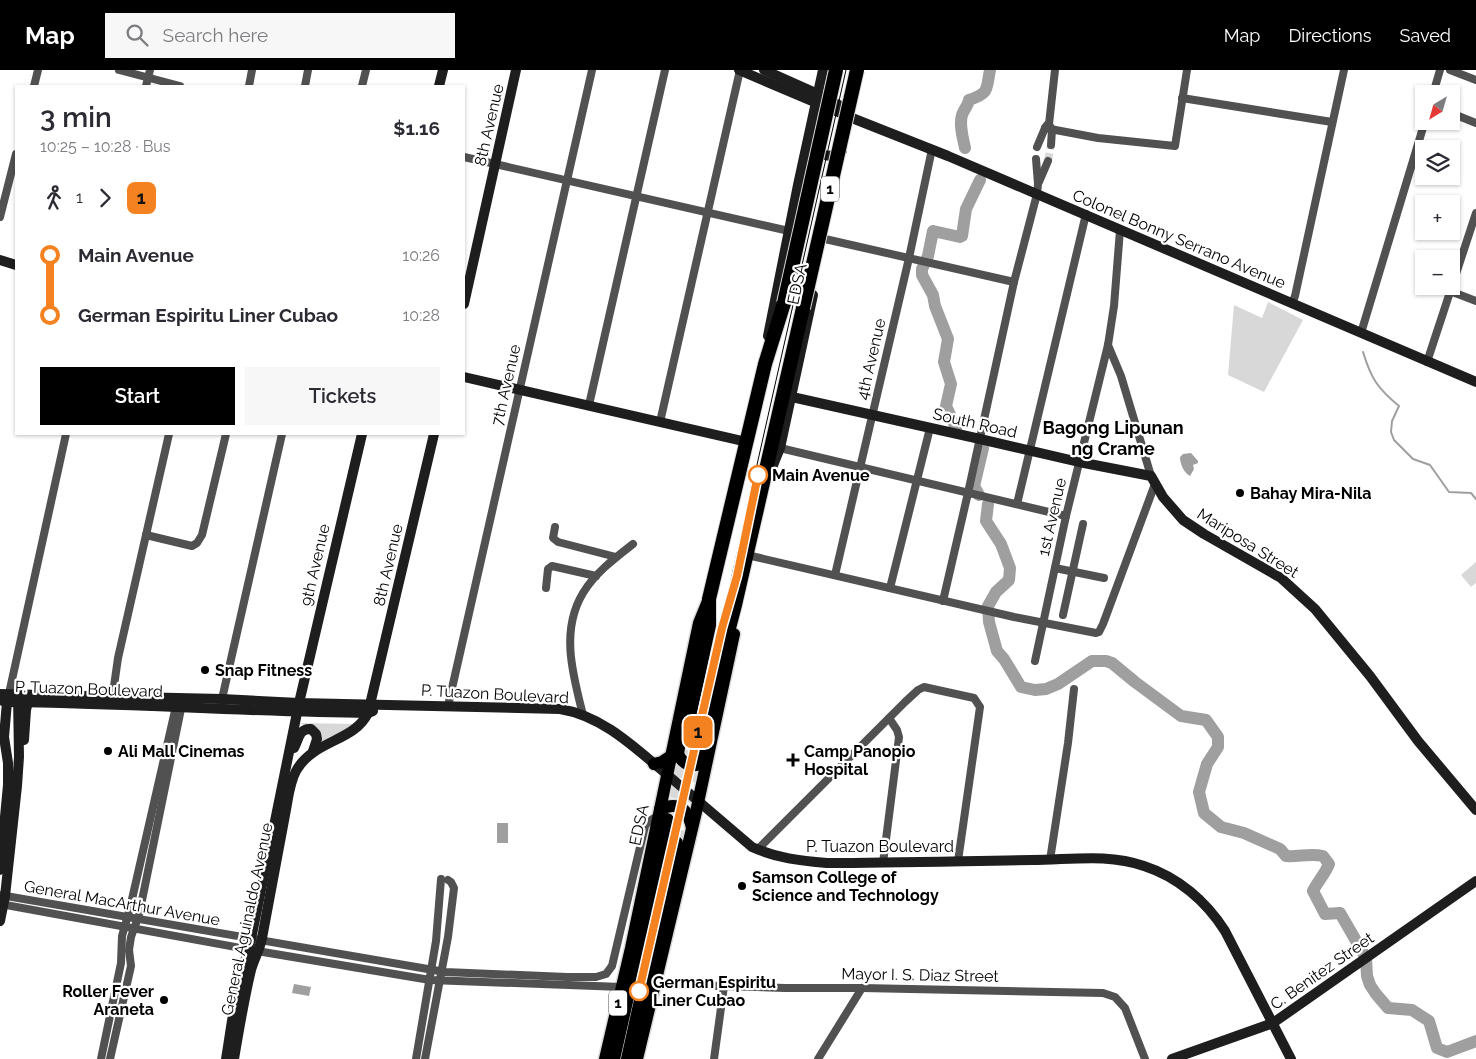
<!DOCTYPE html>
<meta charset="utf-8">
<style>
:root{--surface:#fff;--page:#f7f7f7;--text:#2b2b33;--muted:#7c7c81;--accent:#000}
body{margin:0;font-family:Raleway,sans-serif;background:var(--page);color:var(--text);height:100vh;display:flex;flex-direction:column;font-size:19px;white-space:nowrap}
*{box-sizing:border-box;margin:0}
p{font-size:16px;color:var(--muted)}
.icon{flex:none;width:28px;height:28px;fill:none;stroke:currentColor;stroke-width:2;stroke-linecap:round;stroke-linejoin:round}
.map{position:relative;flex:1;overflow:hidden}
.details{position:absolute;left:15px;top:15px;width:450px;height:350px;display:flex;flex-direction:column;background:var(--surface);border-radius:0px;box-shadow:0 1px 4px #0004}
.details>*{flex:none}
.badge{padding:0 10px;border-radius:8px;font-size:18px;line-height:32px}
.needle{width:32px;rotate:217deg}
.controls{position:absolute;left:1415px;top:15px;display:grid;gap:10px}
.controls a{display:grid;place-items:center;width:45px;height:45px;border-radius:0px;background:var(--surface);box-shadow:0 1px 4px #0004;font-size:25px}
.map>.badge{position:absolute;translate:-50% -50%;box-shadow:0 0 0 2px #fff}
.legs{display:flex;align-items:center;gap:8px;height:55px;padding:0 25px;font-size:16px}
.legs p{margin-inline-start:auto}
.summary{display:flex;align-items:center;justify-content:space-between;height:85px;padding:0 25px}
h1{font-size:28px;font-weight:600;line-height:38px}
.action{display:flex;gap:10px;margin-top:auto;padding:10px 25px}
.action a{flex:1;height:58px;border-radius:0px;background:var(--accent);color:#fff;font-size:20px;font-weight:600;line-height:58px;text-align:center}
.action a+a{background:var(--page);color:var(--text)}
ul{padding:0 25px;list-style:none}
li{display:flex;align-items:center;gap:18px;height:60px;font-size:19px}
li i{display:grid;place-items:center;width:8px;height:100%;margin:0 6px;background:currentColor}
li i::after{content:'';width:12px;height:12px;margin:-6px;border:4px solid;border-radius:50%;background:var(--surface)}
li p{margin-inline-start:auto}
li:first-child i{background:linear-gradient(#0000 50%,currentColor 0)}
li:last-child i{background:linear-gradient(currentColor 50%,#0000 0)}
header{display:flex;align-items:center;gap:30px;box-sizing:border-box;height:70px;padding:0 25px;background:var(--accent);color:#fff}
header strong{font-size:24px}
nav{display:flex;gap:28px;margin-inline-start:auto;font-size:18px}
.search{width:350px;height:45px;background:var(--page);display:flex;align-items:center;gap:12px;box-sizing:border-box;padding:0 18px;border-radius:0px;color:var(--muted);font-size:19px}
.map>svg:first-child{display:block}
</style>
<header>
<strong>Map</strong>
<div class="search"><svg class="icon" aria-label="search" viewBox="0 0 24 24"><circle cx="10" cy="10" r="6"/><path d="M15 15l6 6"/></svg>Search here</div>
<nav><a>Map</a><a>Directions</a><a>Saved</a></nav>
</header>
<div class="map">
<svg width="1476" height="989" viewBox="0 0 1476 989">
<rect width="100%" height="100%" fill="#fff"/>
<g fill="#d8d8d8">
<path d="M1268 232 1303 250 1264 322 1228 305 1234 235 1262 248Z"/>
<path d="M1476 492V513L1471 517 1461 505Z"/>
<path d="M299 653 356 654 318 676 316 660Z"/>
</g>
<g fill="#9f9f9f">
<path d="M1191 383 1198 391V393L1193 395 1194 399 1190 406C1184 403 1180 394 1180 387L1183 384Z"/>
<rect x="497" y="753" width="11" height="20"/>
<path d="M294 914 311 917 309 926 292 923Z"/>
</g>
<g fill="none" stroke-linecap="round" stroke-linejoin="round">
<path stroke="#9f9f9f" stroke-width="2" d="M1363 282C1371 308 1377 318 1399 336L1392 351 1391 362 1394 370 1413 389 1430 395 1449 422 1471 423 1476 429"/>
<g stroke="#9f9f9f" stroke-width="12">
<path d="M965 78C963 68 959 55 962 45 964 39 968 36 969 30 990 23 986 19 990 0"/>
<path d="M956 358 946 336 951 314 944 292 948 269 935 236 933 225 922 205V199L928 186 933 161 960 167 962 166 966 139 980 110"/>
<path d="M979 425 974 416 983 378"/>
<path d="M988 434 986 451 1001 474 1010 498 1009 510 996 522 988 536 989 552 997 581 1004 589 1021 617 1035 620 1046 619 1058 614 1092 591H1106L1112 593 1135 612 1181 646 1206 650 1218 667V677L1207 694 1199 722 1204 743 1221 757 1244 763 1280 779 1286 786C1299 787 1310 783 1323 786L1329 794C1325 804 1318 811 1313 821L1325 844 1340 843 1366 888 1367 906 1370 915 1376 924 1388 938 1412 940 1429 951 1437 978 1447 982 1476 971"/>
</g>
<path stroke="#d9d9d9" stroke-width="8" stroke-dasharray="8 4" stroke-linecap="butt" d="M1048 91 1051 75"/>
<g stroke="#d9d9d9" stroke-width="14" stroke-dasharray="14 7" stroke-linecap="butt">
<path d="M667 748 682 679"/>
<path d="M676 773 695 689"/>
</g>
<defs>
<g id="primary">
<path d="M680 671 678 684C684 697 697 699 707 689"/>
<path d="M654 694 662 692 671 686"/>
<path d="M660 739C679 731 688 739 692 758"/>
<path d="M605 989 631 878 699 553 708 531"/>
<path d="M637 989 696 742 734 564"/>
</g>
<g id="highway">
<path d="M686 661 709 555V529L765 294 784 233"/>
<path d="M695 689 735 535 803 238"/>
<path d="M613 989 667 750"/>
<path d="M628 989 676 773"/>
</g>
</defs>
<use href="#primary" stroke="#dbdbdb" stroke-width="15"/>
<use href="#highway" stroke="#dbdbdb" stroke-width="16"/>
<g stroke="#515151" stroke-width="8">
<path d="M119 0 180 16"/>
<path d="M1450 0 1476 10"/>
<path d="M34 16 38 0"/>
<path d="M146 16 150 0"/>
<path d="M249 16 252 0"/>
<path d="M305 16 308 0"/>
<path d="M362 16 366 0"/>
<path d="M1433 24 1440 0"/>
<path d="M1182 28 1332 52"/>
<path d="M1451 43 1476 53"/>
<path d="M1045 58 1098 68 1175 76 1187 0"/>
<path d="M1051 75 1052 60 1049 54 1055 0"/>
<path d="M1037 77 1045 58 1047 55"/>
<path d="M464 87 789 161"/>
<path d="M1039 112 1048 91"/>
<path d="M0 147 16 84"/>
<path d="M825 169 1014 212"/>
<path d="M1450 221 1476 231"/>
<path d="M1292 234 1295 226 1344 0"/>
<path d="M1361 263 1425 51"/>
<path d="M1108 275 1121 306 1151 406"/>
<path d="M1427 292 1476 143"/>
<path d="M589 335 665 0"/>
<path d="M660 352 740 0"/>
<path d="M780 378 1066 446"/>
<path d="M1017 434 1086 144"/>
<path d="M555 457 553 468 558 472 616 487"/>
<path d="M146 465 192 476 197 473 202 465 226 364"/>
<path d="M747 485 1014 547 1096 563 1099 562 1103 554 1155 414"/>
<path d="M1055 498 1104 508"/>
<path d="M835 505 909 188 932 79"/>
<path d="M546 518 548 499 552 496 596 506"/>
<path d="M890 518 930 358"/>
<path d="M943 531 968 423 1014 212 1037 124 1038 114 1036 89"/>
<path d="M1063 545 1083 454"/>
<path d="M1035 591 1066 446 1108 275 1114 236 1120 160"/>
<path d="M8 628 66 364"/>
<path d="M222 629 282 364"/>
<path d="M112 630 118 588 169 364"/>
<path d="M448 636 592 0"/>
<path d="M583 645C573 605 560 561 583 523 595 503 615 488 633 474"/>
<path d="M758 779 905 632 918 620 924 617 974 628 980 637 958 791"/>
<path d="M1050 790 1068 673 1074 619"/>
<path d="M883 793 899 667 897 660 889 648"/>
<path d="M0 825 445 902 567 907H596L606 904 612 896 645 756 649 751 658 746"/>
<path d="M0 834 263 882 430 910 622 917"/>
<path d="M655 914 785 918H862L1103 923 1115 927 1125 938 1145 989"/>
<path d="M101 989 121 893 122 866 130 838 177 632"/>
<path d="M110 989 131 896 129 880 131 867 139 845 182 634"/>
<path d="M416 989 436 871 441 809"/>
<path d="M425 989 448 867 454 818 451 812 448 810"/>
<path d="M714 989 724 916"/>
<path d="M818 989 862 918"/>
</g>
<g stroke="#1e1e1e" stroke-width="10">
<path d="M739 0 852 48 948 86 1476 312"/>
<path d="M764 0 818 24 848 40"/>
<path d="M439 16 443 0"/>
<path d="M813 79C822 87 832 88 842 81"/>
<path d="M0 190 16 195"/>
<path d="M464 234 516 0"/>
<path d="M768 266 798 115 823 0"/>
<path d="M464 307 747 372"/>
<path d="M792 327 980 369 1079 392 1151 406 1163 427 1183 450 1204 464 1281 508 1315 539 1370 606 1418 671 1476 740"/>
<path d="M770 403 780 378 813 225"/>
<path d="M0 624 222 629 299 633 560 639C604 646 637 680 670 707 697 730 725 754 752 777 776 788 801 791 827 793 895 793 963 791 1032 790 1069 790 1108 783 1144 796 1178 807 1206 831 1225 861L1291 989"/>
<path d="M0 630 7 632C128 633 248 642 368 643L373 641"/>
<path d="M24 670 26 640 28 632"/>
<path d="M294 678C299 669 299 658 311 659L316 664 317 669 313 681"/>
<path d="M0 800 8 715V693L4 667 7 632"/>
<path d="M0 851 5 826 17 716 19 687 18 626"/>
<path d="M226 989C232 953 236 914 249 879L299 633 362 364"/>
<path d="M234 989C239 959 244 929 251 900 254 889 260 879 262 868 270 827 277 786 285 745 288 731 289 714 296 701 313 670 354 672 368 643L434 364"/>
<path d="M1172 989 1273 953 1476 811"/>
</g>
<use href="#primary" stroke="#000" stroke-width="12"/>
<use href="#highway" stroke="#000" stroke-width="14"/>
<path stroke="#000" stroke-width="1" d="M623 989 846 0"/>
<defs>
<g id="highway-bridge">
<path d="M784 233 836 0"/>
<path d="M803 238 857 0"/>
</g>
</defs>
<use href="#highway-bridge" stroke="#dbdbdb" stroke-width="16" stroke-linecap="butt"/>
<use href="#highway-bridge" stroke="#000" stroke-width="14"/>
</g>
<g fill="none" stroke-linecap="round" stroke-linejoin="round">
<defs>
<path id="line-1" d="M639 921 722 558 737 506 758 405"/>
</defs>
<use href="#line-1" stroke="#fff" stroke-width="11"/>
<use href="#line-1" stroke="#f58220" stroke-width="8"/>
</g>
<g fill="#fff" stroke="#f58220" stroke-width="2.5">
<circle cx="758" cy="405" r="9"/>
<circle cx="639" cy="921" r="9"/>
</g>
<g fill="#000" stroke="#fff" stroke-width="2">
<circle cx="1240" cy="423" r="5"/>
<circle cx="205" cy="600" r="5"/>
<circle cx="108" cy="681" r="5"/>
<path d="M790.5 682.5h5v5h5v5h-5v5h-5v-5h-5v-5h5z"/>
<circle cx="742" cy="816" r="5"/>
<circle cx="164" cy="930" r="5"/>
</g>
<g text-anchor="middle" dominant-baseline="central" stroke-width="4.5" stroke-linejoin="round" paint-order="stroke">
<g fill="#fff" stroke="#4c4c4c" stroke-width="1">
<rect x="821" y="106.5" width="18" height="25" rx="4"/>
<rect x="609" y="920.5" width="18" height="25" rx="4"/>
</g>
<g font-size="15" font-weight="bold" fill="#000">
<text x="830" y="119">1</text>
<text x="618" y="933">1</text>
</g>
<g font-size="16" fill="#000" stroke="#fff">
<text transform="translate(489 55) rotate(-77)">8th Avenue</text>
<text transform="translate(1179 169) rotate(23)">Colonel Bonny Serrano Avenue</text>
<text transform="translate(797 214) rotate(-78)">EDSA</text>
<text transform="translate(871 289) rotate(-77)">4th Avenue</text>
<text transform="translate(506 315) rotate(-77)">7th Avenue</text>
<text transform="translate(975 353) rotate(13)">South Road</text>
<text transform="translate(1052 447) rotate(-77)">1st Avenue</text>
<text transform="translate(1248 473) rotate(32)">Mariposa Street</text>
<text transform="translate(315 495) rotate(-77)">9th Avenue</text>
<text transform="translate(388 495) rotate(-77)">8th Avenue</text>
<text transform="translate(89 619) rotate(2)">P. Tuazon Boulevard</text>
<text transform="translate(495 624) rotate(3)">P. Tuazon Boulevard</text>
<text transform="translate(639 755) rotate(-78)">EDSA</text>
<text x="880" y="776">P. Tuazon Boulevard</text>
<text transform="translate(122 833) rotate(10)">General MacArthur Avenue</text>
<text transform="translate(247 849) rotate(-78)">General Aguinaldo Avenue</text>
<text transform="translate(1322 901) rotate(-35)">C. Benitez Street</text>
<text transform="translate(920 905) rotate(1)">Mayor I. S. Diaz Street</text>
</g>
<g font-size="16" font-weight="bold" fill="#000" stroke="#fff" text-anchor="start">
<text x="772" y="405">Main Avenue</text>
<text x="653" y="912">German Espiritu<tspan x="653" dy="18">Liner Cubao</tspan></text>
</g>
<g font-size="16" font-weight="bold" fill="#000" stroke="#fff" text-anchor="start">
<text x="1250" y="423">Bahay Mira-Nila</text>
<text x="215" y="600">Snap Fitness</text>
<text x="118" y="681">Ali Mall Cinemas</text>
<text x="804" y="681">Camp Panopio<tspan x="804" dy="18">Hospital</tspan></text>
<text x="752" y="807">Samson College of<tspan x="752" dy="18">Science and Technology</tspan></text>
<text x="154" y="921" text-anchor="end">Roller Fever<tspan x="154" dy="18">Araneta</tspan></text>
</g>
<g font-size="18" font-weight="bold" fill="#000" stroke="#fff">
<text x="1113" y="357">Bagong Lipunan<tspan x="1113" dy="21">ng Crame</tspan></text>
</g>
</g>
</svg>
<div class="controls">
<a><svg class="needle" viewBox="-14 -14 28 28"><path d="M0-13l5 13h-10z" fill="#e53935"/><path d="M0 13l5-13h-10z" fill="#7c7c81"/></svg></a>
<a><svg class="icon" aria-label="layers" viewBox="0 0 24 24"><path d="M12 4l9 5-9 5-9-5zM3 14l9 5 9-5"/></svg></a>
<a>+</a>
<a>−</a>
</div>
<b class="badge" style="left:698px;top:662px;background:#f58220;color:#111">1</b>
<section class="details">
<div class="summary"><div><h1>3 min</h1><p>10:25 – 10:28 · Bus</p></div><b>$1.16</b></div>
<div class="legs"><svg class="icon" aria-label="walk" viewBox="0 0 24 24"><circle cx="13" cy="4" r="2"/><path d="M13 8l-2 6 4 7M11 14l-3 7M7 12l3-4h3l4 4"/></svg>1<svg class="icon" aria-label="forward" viewBox="0 0 24 24"><path d="M9 5l7 7-7 7"/></svg><b class="badge" style="background:#f58220;color:#111">1</b></div>
<ul>
<li><i style="color:#f58220"></i><b>Main Avenue</b><p>10:26</p></li>
<li><i style="color:#f58220"></i><b>German Espiritu Liner Cubao</b><p>10:28</p></li>
</ul>
<div class="action"><a>Start</a><a>Tickets</a></div>
</section>
</div>
